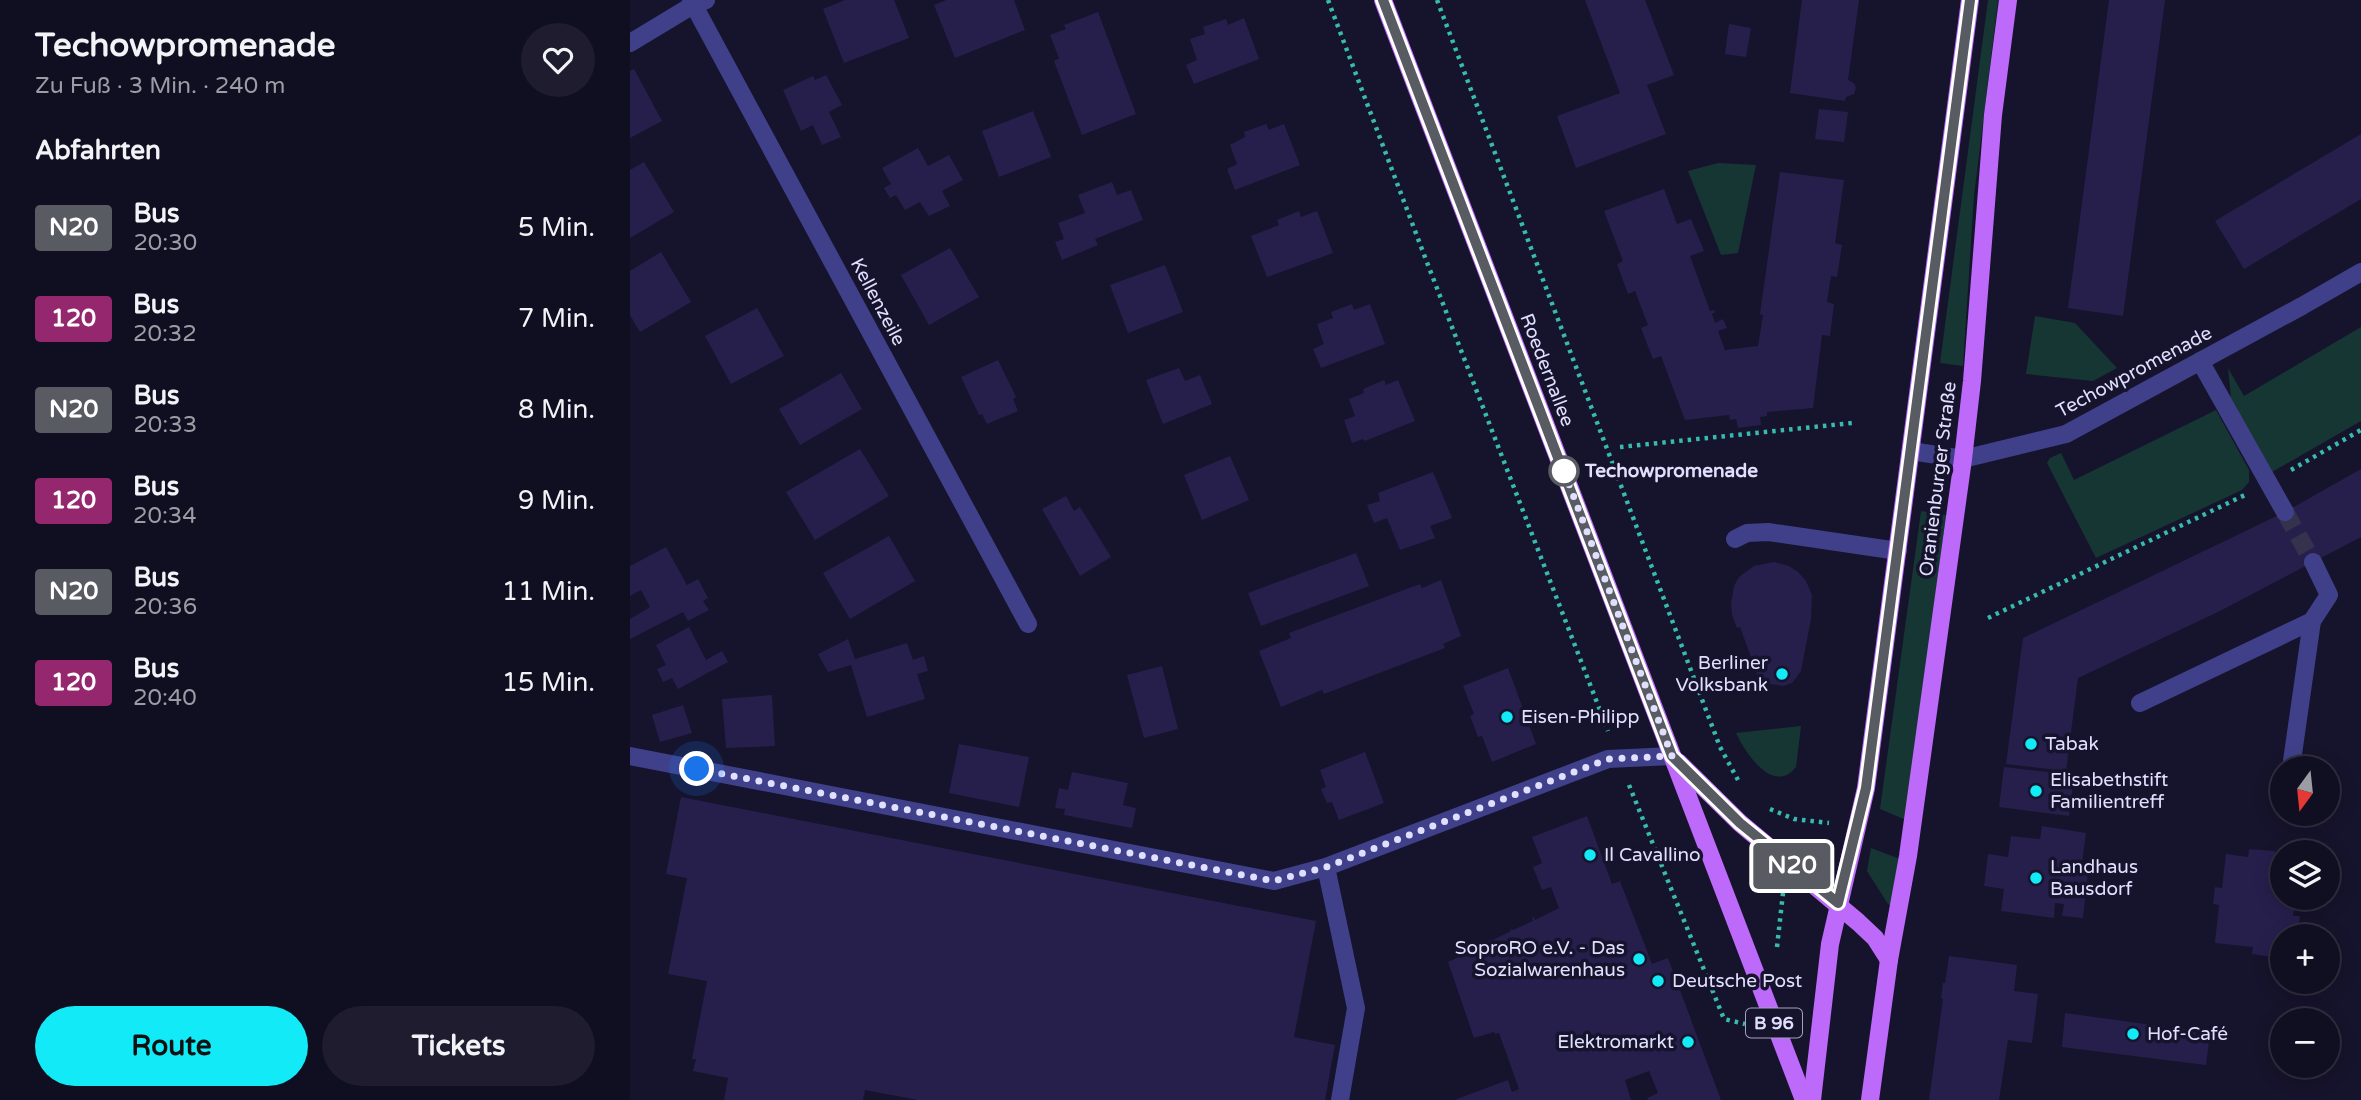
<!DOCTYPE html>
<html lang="de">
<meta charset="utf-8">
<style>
:root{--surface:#100e21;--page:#1e1c2e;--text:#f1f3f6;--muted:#9c9ca5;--line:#302e3f;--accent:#12ebf7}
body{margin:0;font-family:"Varela Round",sans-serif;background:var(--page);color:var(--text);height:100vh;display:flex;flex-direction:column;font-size:26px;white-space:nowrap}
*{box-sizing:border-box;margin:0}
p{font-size:23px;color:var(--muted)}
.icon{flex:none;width:38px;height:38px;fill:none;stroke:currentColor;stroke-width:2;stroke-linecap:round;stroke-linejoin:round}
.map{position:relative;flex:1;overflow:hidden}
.details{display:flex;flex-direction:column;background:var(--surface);width:630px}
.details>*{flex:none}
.badge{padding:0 14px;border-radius:5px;font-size:24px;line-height:46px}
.needle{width:46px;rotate:195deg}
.fabs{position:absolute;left:1640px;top:756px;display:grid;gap:14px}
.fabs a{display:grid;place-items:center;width:70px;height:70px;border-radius:50%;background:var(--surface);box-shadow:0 4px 18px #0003,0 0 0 2px var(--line);font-size:35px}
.you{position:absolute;width:35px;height:35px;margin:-18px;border:5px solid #fff;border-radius:50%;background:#1a73e8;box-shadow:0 0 0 10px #1a73e833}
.map>.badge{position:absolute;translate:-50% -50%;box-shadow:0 0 0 4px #fff}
h2{padding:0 35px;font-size:26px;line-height:63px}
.round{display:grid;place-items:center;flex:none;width:74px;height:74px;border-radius:37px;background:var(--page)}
.head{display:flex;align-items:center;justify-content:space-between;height:119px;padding:0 35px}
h1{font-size:33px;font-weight:800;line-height:52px}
.cta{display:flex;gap:14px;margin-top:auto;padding:14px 35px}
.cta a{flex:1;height:80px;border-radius:42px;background:var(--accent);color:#111;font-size:28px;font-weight:800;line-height:80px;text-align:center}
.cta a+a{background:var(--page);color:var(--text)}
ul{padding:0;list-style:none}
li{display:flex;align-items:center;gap:21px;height:91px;padding:0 35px}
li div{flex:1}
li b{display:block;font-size:26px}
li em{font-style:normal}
li .badge{min-width:77px;font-weight:700;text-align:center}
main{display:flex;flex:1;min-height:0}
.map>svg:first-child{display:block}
</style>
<main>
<section class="details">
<div class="head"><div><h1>Techowpromenade</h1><p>Zu Fuß · 3 Min. · 240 m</p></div><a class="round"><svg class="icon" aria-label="heart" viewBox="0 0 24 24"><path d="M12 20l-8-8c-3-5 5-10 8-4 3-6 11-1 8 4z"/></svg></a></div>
<h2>Abfahrten</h2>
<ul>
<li><span class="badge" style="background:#595b62;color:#fff">N20</span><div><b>Bus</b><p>20:30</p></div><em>5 Min.</em></li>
<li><span class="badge" style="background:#95276e;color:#fff">120</span><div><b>Bus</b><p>20:32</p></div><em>7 Min.</em></li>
<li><span class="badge" style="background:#595b62;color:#fff">N20</span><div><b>Bus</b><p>20:33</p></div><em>8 Min.</em></li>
<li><span class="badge" style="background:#95276e;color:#fff">120</span><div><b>Bus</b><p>20:34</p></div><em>9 Min.</em></li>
<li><span class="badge" style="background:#595b62;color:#fff">N20</span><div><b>Bus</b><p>20:36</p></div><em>11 Min.</em></li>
<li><span class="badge" style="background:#95276e;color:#fff">120</span><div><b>Bus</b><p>20:40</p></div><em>15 Min.</em></li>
</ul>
<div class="cta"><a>Route</a><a>Tickets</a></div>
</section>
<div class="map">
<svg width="1731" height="1100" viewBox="0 0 1731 1100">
<rect width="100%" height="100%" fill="#16132c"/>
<g fill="#163633">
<path d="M1358 0H1368L1344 196 1333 366 1310 363Z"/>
<path d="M1088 163 1126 165 1108 253 1091 255 1058 171Z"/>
<path d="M1405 316 1445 323 1487 368 1463 381 1396 374Z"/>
<path d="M1731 327V421L1642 472 1601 398 1598 368 1614 396Z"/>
<path d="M1586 410 1619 470V482L1612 490 1466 558 1417 463 1420 458 1431 453 1444 480Z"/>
<path d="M1291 511 1316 515 1276 820 1250 809Z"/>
<path d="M1171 726 1166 767C1143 796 1115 752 1106 733Z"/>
<path d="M1241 848 1270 859 1261 906 1258 904 1237 871Z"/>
</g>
<g fill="#261f4c">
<path d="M215 0H264L279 38 214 63 193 9Z"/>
<path d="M316 0H384L395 30 325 58 304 5Z"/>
<path d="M955 0H1015L1044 75 1017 85 1036 134 946 168 927 116 990 93Z"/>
<path d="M1172 0H1229L1218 80 1224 83 1226 88 1224 94 1216 97 1215 101 1160 93Z"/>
<path d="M1479 0H1535L1493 316 1438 308Z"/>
<path d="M468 12 506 114 452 135 424 61 429 58 420 35 436 29 434 25Z"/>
<path d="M614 18 629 59 564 84 556 65 567 60 560 39 575 34 573 27 596 19 598 25Z"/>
<path d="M1099 24 1121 28 1116 57 1095 54Z"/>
<path d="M4 69 32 121 0 138V71Z"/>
<path d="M196 75 212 105 199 112 211 137 192 145 183 125 171 131 153 90 183 76 185 80Z"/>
<path d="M1189 109 1218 112 1214 142 1185 139Z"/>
<path d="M403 111 421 157 369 177 352 131Z"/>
<path d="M636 124 639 130 654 124 670 165 605 190 597 169 607 164 600 145 615 137 614 132Z"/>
<path d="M1731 134V199L1614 269 1585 221Z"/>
<path d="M288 148 298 166 319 155 333 180 312 191 320 206 299 216 290 202 275 210 266 195 260 198 254 188 261 184 252 168Z"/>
<path d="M14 162 44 212 0 238V170Z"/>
<path d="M1150 172 1214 180 1205 243 1212 245 1207 277 1201 276 1197 302 1204 304 1200 336 1192 335 1183 408 1137 412V416L1130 417 1131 425 1108 428 1106 419 1100 420 1099 415 1055 420 1031 356 1023 359 1011 328 1018 325 1005 291 998 294 987 264 993 261 974 211 1034 189 1047 224 1061 219 1074 251 1060 256 1080 311 1084 310 1085 312 1082 314 1085 323 1093 319 1097 328 1088 331 1095 350 1128 346 1133 315 1130 314Z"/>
<path d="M482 182 487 195 501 190 513 220 465 239 468 245 432 260 425 242 434 239 428 223 455 213 448 195Z"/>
<path d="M669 211 671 217 687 211 703 253 637 277 621 236 649 225 647 220Z"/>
<path d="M320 248 349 297 299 325 271 275Z"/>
<path d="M31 252 61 302 10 332 0 315V271Z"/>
<path d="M535 265 553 312 498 333 480 285Z"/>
<path d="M722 304 724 310 740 304 755 344 691 368 683 349 694 344 687 324 703 318 701 312Z"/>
<path d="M127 308 154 356 101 384 75 336Z"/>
<path d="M368 360 386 397 383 399 388 411 357 424 352 414 349 415 331 377Z"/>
<path d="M549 368 555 381 570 375 582 404 533 424 516 380Z"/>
<path d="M211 373 232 409 170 445 149 409Z"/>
<path d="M754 380 756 385 768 380 785 421 735 441 733 439 722 443 714 420 725 416 719 399 734 393 733 389Z"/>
<path d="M230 449 259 496 185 540 156 492Z"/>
<path d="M600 456 619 500 572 520 554 475Z"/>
<path d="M1731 469V537L1590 611 1448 678 1436 771 1376 764 1393 638 1655 512Z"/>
<path d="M803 472 822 518 800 526 805 538 770 550 757 518 744 523 737 505 750 501 748 493Z"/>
<path d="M436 496 444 511 450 507 481 557 450 576 412 509Z"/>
<path d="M259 536 285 581 220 619 193 573Z"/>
<path d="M36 547 57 585 68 579 78 598 73 601 79 610 58 621 53 612 0 639V619L20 607 11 590 0 596V566Z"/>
<path d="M726 553 739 586 631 626 618 593Z"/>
<path d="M1144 562 1159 566 1168 572 1176 581 1182 595 1181 619 1171 671 1162 683 1153 686 1133 683 1127 674 1110 627 1107 628 1102 615 1101 604 1104 586 1109 577 1124 566Z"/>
<path d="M811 580 831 636 813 644 815 648 694 694 692 690 651 707 629 651 661 638 659 633 790 584 792 588Z"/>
<path d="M59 627 76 660 92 651 98 662 48 689 42 678 33 682 27 669 36 665 26 645Z"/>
<path d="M218 639 225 659 277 643 283 660 294 656 298 671 287 674 295 699 237 717 221 665 198 672 188 654Z"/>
<path d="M532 666 548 729 514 738 497 675Z"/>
<path d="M878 668 906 744 862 762 852 736 848 737 840 716 844 714 833 686Z"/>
<path d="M142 695 145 746 96 748 92 699Z"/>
<path d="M53 705 62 733 30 742 22 715Z"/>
<path d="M329 744 399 757 389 807 319 793Z"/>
<path d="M735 752 754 803 709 820 702 802 697 803 691 789 696 787 690 770Z"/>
<path d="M1374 767 1444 775 1439 816 1369 807Z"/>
<path d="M442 772 498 783 493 805 506 808 502 828 434 815 435 809 425 808 429 788 438 790Z"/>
<path d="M51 797 686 921 664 1037 705 1045 695 1100H288L235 1090 233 1100H94L98 1078 63 1071 66 1059H62L77 981 38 974 57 878 36 874Z"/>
<path d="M957 816 982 884 990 881 1022 964 1038 958 1091 1100H1018L1017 1098 1028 1093 1019 1071 995 1080 1001 1100H824L878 1080 882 1092 889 1089 869 1033 865 1034 864 1032 844 1038 818 962 837 953 836 949 840 951 858 942 860 939 861 941 881 931 880 929 883 930 903 921 902 918 904 917 905 920 929 908 921 887 912 890 903 867 912 863 902 837Z"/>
<path d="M1412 826 1456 833 1452 862 1443 861 1442 869 1458 871 1453 918 1432 916 1434 904 1425 903 1424 918 1371 911 1374 889 1354 886 1358 854 1378 857 1381 836 1410 839Z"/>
<path d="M1619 849 1645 851 1644 861 1652 862V898H1665L1663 916H1670L1667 936H1652V951H1649L1648 958 1622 954 1623 947 1585 943 1589 905 1583 904 1585 887 1592 888 1596 854 1618 857Z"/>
<path d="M1319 956 1387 965 1384 991 1408 994 1402 1043 1378 1040 1369 1100H1299L1313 999 1311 998 1313 983H1315Z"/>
<path d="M1435 1013 1566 1031 1564 1041 1579 1042 1576 1065 1432 1047Z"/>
</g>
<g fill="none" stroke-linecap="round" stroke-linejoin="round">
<path stroke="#34324c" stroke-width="18" stroke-dasharray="18 9" stroke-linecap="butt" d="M1655 512 1683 562"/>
<g stroke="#36bbad" stroke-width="4.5" stroke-dasharray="3.5 5" stroke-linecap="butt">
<path d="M698 0 793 252 978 731"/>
<path d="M807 0 1090 747 1108 780"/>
<path d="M990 447 1222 423"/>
<path d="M1661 470 1731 430"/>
<path d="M1358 618 1617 494"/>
<path d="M999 785 1094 1019 1115 1024"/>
<path d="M1140 809 1164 819 1199 823"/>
<path d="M1147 947 1153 893"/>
</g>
<g stroke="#3f4089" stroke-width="18">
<path d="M61 0 398 624"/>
<path d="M0 43 63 5 76 0"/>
<path d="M1570 361 1655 512"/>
<path d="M1281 451 1333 459 1436 434 1672 306 1731 272"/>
<path d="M1105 539 1117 533 1138 532 1268 551"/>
<path d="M1510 703 1682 621 1699 595 1683 562"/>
<path d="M0 756 644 881 696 867 978 759 1042 756"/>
<path d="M1661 768 1682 621"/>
<path d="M696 867 726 1008 710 1100"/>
</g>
<g stroke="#bd6afa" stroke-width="18">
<path d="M753 0 1174 1100"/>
<path d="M1048 762 1110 823 1228 922 1245 938 1259 960"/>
<path d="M1182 1100 1200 944 1236 788 1340 0"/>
<path d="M1240 1100 1259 960 1278 856 1333 459 1342 381 1363 115 1378 0"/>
</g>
</g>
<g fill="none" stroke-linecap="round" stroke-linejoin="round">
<defs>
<path id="line" d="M753 0 1042 756 1110 823 1208 903 1236 788 1340 0"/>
</defs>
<use href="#line" stroke="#fff" stroke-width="16"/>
<use href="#line" stroke="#595b62" stroke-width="10"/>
<path stroke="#e1dffe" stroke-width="7" stroke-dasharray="0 12.6" d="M67 769 644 881 696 867 978 759 1042 756 934 471"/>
</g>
<circle fill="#fff" stroke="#595b62" stroke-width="3.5" cx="934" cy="471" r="14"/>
<g fill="#12ebf7" stroke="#16132c" stroke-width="2.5">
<circle cx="1152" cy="674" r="7"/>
<circle cx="877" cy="717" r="7"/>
<circle cx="1401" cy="744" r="7"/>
<circle cx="1406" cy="791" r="7"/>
<circle cx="960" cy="855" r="7"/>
<circle cx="1406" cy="878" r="7"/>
<circle cx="1009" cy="959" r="7"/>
<circle cx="1028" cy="981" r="7"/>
<circle cx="1503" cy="1034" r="7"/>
<circle cx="1058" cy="1042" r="7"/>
</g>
<g text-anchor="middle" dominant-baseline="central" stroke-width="7" stroke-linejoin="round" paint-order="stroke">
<rect fill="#16132c" stroke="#a4a2bf" stroke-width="2" x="1116" y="1008.5" width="56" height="29" rx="5"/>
<g font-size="18" font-weight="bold" fill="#e1dffe">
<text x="1144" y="1023">B 96</text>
</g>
<g font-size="19" fill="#e1dffe" stroke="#16132c">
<text transform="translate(248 302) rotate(62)">Kellenzeile</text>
<text transform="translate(917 370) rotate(69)">Roedernallee</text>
<text transform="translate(1504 372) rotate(-28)">Techowpromenade</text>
<text transform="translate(1308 479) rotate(-83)">Oranienburger Straße</text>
</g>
<g font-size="19" font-weight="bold" fill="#e1dffe" stroke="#16132c" text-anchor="start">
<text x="955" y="471">Techowpromenade</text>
</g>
<g font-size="19" fill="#e1dffe" stroke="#16132c" text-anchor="start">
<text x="1138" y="663" text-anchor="end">Berliner<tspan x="1138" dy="22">Volksbank</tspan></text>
<text x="891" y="717">Eisen-Philipp</text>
<text x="1415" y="744">Tabak</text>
<text x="1420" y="780">Elisabethstift<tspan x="1420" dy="22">Familientreff</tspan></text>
<text x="974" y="855">Il Cavallino</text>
<text x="1420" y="867">Landhaus<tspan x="1420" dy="22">Bausdorf</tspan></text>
<text x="995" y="948" text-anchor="end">SoproRO e.V. - Das<tspan x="995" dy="22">Sozialwarenhaus</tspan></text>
<text x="1042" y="981">Deutsche Post</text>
<text x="1517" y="1034">Hof-Café</text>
<text x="1044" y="1042" text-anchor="end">Elektromarkt</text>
</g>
</g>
</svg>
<div class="fabs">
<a><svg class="needle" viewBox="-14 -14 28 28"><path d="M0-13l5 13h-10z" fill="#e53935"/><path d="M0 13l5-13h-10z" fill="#9c9ca5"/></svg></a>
<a><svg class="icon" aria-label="layers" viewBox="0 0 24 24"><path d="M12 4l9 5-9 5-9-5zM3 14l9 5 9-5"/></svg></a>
<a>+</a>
<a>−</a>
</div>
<div class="you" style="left:67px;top:769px"></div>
<b class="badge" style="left:1162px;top:866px;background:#595b62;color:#fff">N20</b>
</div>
</main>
